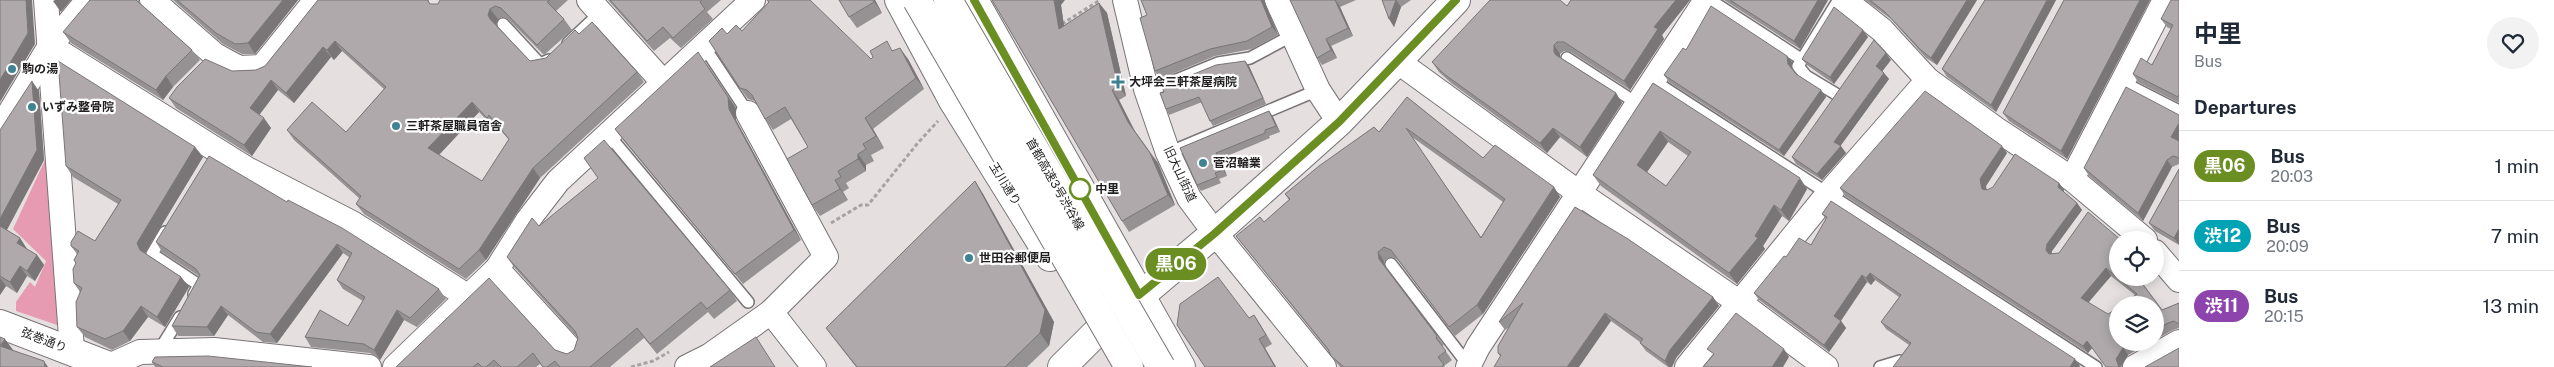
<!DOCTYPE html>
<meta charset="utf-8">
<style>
:root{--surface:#fff;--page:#f2f2f3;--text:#1f2937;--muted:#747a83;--line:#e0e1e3}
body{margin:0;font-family:"Public Sans","Noto Sans JP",sans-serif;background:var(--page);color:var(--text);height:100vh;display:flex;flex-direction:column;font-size:19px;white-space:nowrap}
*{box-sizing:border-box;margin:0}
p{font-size:16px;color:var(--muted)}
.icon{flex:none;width:28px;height:28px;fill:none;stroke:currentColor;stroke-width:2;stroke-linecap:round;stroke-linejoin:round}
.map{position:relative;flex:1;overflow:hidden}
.side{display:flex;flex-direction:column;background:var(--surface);width:375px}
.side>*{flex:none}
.badge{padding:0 10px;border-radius:16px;font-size:18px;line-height:32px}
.controls{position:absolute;left:2109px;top:231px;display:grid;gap:10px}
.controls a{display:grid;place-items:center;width:55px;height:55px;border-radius:50%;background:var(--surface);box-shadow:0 2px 12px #0003;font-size:25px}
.map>.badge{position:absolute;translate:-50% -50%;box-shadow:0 0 0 2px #fff}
h2{padding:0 15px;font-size:19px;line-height:45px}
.round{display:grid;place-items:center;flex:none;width:52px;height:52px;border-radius:26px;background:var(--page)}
.overview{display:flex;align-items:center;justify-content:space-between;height:85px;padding:0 15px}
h1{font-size:24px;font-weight:700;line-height:38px}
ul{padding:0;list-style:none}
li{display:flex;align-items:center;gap:15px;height:70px;padding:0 15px;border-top:1px solid var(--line)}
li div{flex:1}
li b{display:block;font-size:19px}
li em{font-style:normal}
li .badge{min-width:55px;font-weight:700;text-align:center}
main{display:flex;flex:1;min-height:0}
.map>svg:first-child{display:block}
</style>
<main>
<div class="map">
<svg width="2179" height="367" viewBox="0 0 2179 367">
<rect width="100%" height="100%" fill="#e5dfe0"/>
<path fill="#e79bb3" d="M51 147 63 327 16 311V302L30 282 35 287 46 261 13 229Z"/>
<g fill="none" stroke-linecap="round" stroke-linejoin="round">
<defs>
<g id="lane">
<path d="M1710 0 1801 59"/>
<path d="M503 24 540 64 549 60"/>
<path d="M568 43 600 13"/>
<path d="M703 45 748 113"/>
<path d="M1567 58 1638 104"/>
<path d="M1654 81 2096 367"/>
<path d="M2122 82 2179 111"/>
<path d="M1147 92 1218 63 1250 58 1293 35"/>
<path d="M1836 94 1806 76 1798 66 1838 1"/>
<path d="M607 133 748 302"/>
<path d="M1168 153 1318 90"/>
<path d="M165 232 152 254 199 285 194 294"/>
<path d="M1391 264 1469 366"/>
<path d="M159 351 180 317"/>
<path d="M1880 367 1900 361"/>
</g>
<g id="street">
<path d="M46 0 72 350"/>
<path d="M152 0 215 55 239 68 262 67 316 0"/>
<path d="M589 0 663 82"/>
<path d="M1125 0 1146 89 1168 153 1189 198 1215 233 1324 367"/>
<path d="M1277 0 1318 90 1339 122"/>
<path d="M1844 0 1882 30 1928 80 1996 129 2072 179 2145 240"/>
<path d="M50 46 247 169 352 223 467 296"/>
<path d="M1397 61 1579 193 1740 303 1826 367"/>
<path d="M0 129 50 46 88 0"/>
<path d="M2072 179 2165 0"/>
<path d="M2155 252 2179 280"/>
<path d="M497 269 572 351"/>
<path d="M771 312 814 367"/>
<path d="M109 366 140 352 214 350 369 367"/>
<path d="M395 367 497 269 528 220 558 181 753 0"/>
<path d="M687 367 709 356 771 312 826 257 748 113"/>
<path d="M1468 367 1478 347 1706 0"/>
<path d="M1687 367 1828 194 1928 80"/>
<path d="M2135 367 2179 342"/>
</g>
<g id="secondary">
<path d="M0 324 112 367"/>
<path d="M1062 367 1095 334 1215 233 1339 122 1456 0"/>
</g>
<g id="highway">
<path d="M899 0 952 99 1050 257"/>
<path d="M974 0 1181 367"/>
</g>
</defs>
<use href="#lane" stroke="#787375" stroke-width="14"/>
<use href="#street" stroke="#787375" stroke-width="26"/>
<use href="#secondary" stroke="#787375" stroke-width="30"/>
<use href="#highway" stroke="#787375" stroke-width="30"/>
<g stroke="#a7a2a3" stroke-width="3" stroke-dasharray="4 2.5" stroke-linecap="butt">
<path d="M1062 24 1100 0"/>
<path d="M831 223 861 205H868L917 144 938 121"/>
<path d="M631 367 653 361 669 352"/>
</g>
<use href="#lane" stroke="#fff" stroke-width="11"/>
<use href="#street" stroke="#fff" stroke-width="24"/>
<use href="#secondary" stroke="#fff" stroke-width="28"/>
<use href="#highway" stroke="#fff" stroke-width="28"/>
<defs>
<g id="highway-bridge">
<path d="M917 0 1129 367"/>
<path d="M948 0 1161 367"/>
</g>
</defs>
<use href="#highway-bridge" stroke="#787375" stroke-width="30" stroke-linecap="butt"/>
<use href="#highway-bridge" stroke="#fff" stroke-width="28"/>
</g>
<g fill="#969193" fill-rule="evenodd">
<path d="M139 0 141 4 192 50 200 60 173 87 163 100 71 43 63 32Z"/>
<path d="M173 0H298L255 54H242L223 44Z"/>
<path d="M318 0H429V2L430 4H438L440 0H568L556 11 564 19 572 30 544 55 508 19 502 17 498 19 496 25 530 61 546 58 579 34 637 72 644 82 540 178 486 260 466 279 364 214 356 204 360 199 294 140 287 130 346 132 384 89 342 51 334 60 331 57 294 103 278 90 259 115 271 128 252 156 176 108 169 98 232 71 256 70 265 66ZM479 112 494 128 496 125 509 140 482 181 439 155Z"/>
<path d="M608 0H721L707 12 713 19 681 48 670 38 654 51Z"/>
<path d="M767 0 871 59 893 50 908 59 924 89 873 129 884 148 871 155 874 161 866 165V171L846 183 849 188 843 192 848 200 820 216 812 205 808 147 791 119 773 130 765 119 756 102 755 101 748 99 740 88 742 31 769 3Z"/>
<path d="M875 0 882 13 857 28 849 17Z"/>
<path d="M992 0 1061 5 1064 26 1099 3 1107 13 1126 96 1119 100 1135 131 1158 163 1175 205 1129 232 1122 221Z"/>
<path d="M1141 0H1264L1278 35 1252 49 1215 56 1160 79 1155 71 1147 15Z"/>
<path d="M1290 0H1356L1340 7 1353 36 1331 46 1337 58 1322 65 1317 58Z"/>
<path d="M1382 0H1411L1401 7 1394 27Z"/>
<path d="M1571 0H1690L1662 35 1664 39 1630 90 1571 52 1564 51 1560 54V57L1616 93 1622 103 1587 157 1560 137 1547 153 1451 83 1439 72 1432 62 1567 6Z"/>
<path d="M1724 0H1828L1800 49Z"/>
<path d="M1865 0H1977L1937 65 1926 58 1891 19Z"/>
<path d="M1985 0H2056L1996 112 1947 77 1942 69Z"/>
<path d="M2064 0H2150L2067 159 2009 121 2003 113Z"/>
<path d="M2179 0V103L2138 82 2133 74 2152 65 2171 29 2167 27 2161 19Z"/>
<path d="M1868 37 1834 84 1807 65 1802 59Z"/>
<path d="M1686 50 1792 62V69L1796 74 1826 97 1784 156 1669 82 1664 75Z"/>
<path d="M1891 60 1882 71 1889 79 1840 146 1846 153 1822 180 1796 164 1792 157Z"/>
<path d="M1245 61 1249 66 1266 104 1213 126 1210 121 1202 102 1169 115 1166 109Z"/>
<path d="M1653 83 1807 189 1789 221 1782 216 1763 246 1765 249 1737 284 1601 186 1593 175ZM1668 142 1688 156 1666 186 1647 172Z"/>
<path d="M39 91 44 160 7 230 20 238 27 249 37 255 44 265 35 281 27 276 17 293 6 286 0 295V130Z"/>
<path d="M1407 97 1483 158 1554 187 1560 197 1483 314 1455 336 1397 259 1391 257 1384 261 1385 268 1437 336 1444 345 1442 346 1452 360 1444 366 1445 367H1340L1331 356 1329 352 1243 245 1236 236 1264 222 1289 200 1285 194 1379 132ZM1412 137 1503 202 1481 237Z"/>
<path d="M736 108V120L801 240 743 284 623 140 615 129Z"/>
<path d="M1269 111 1273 117 1280 132 1269 136 1270 138 1220 159 1227 176 1219 179 1221 183 1201 191 1197 185 1180 148Z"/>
<path d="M2179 115V164L2172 167 2143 221 2089 176 2084 168Z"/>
<path d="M195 147 203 157 145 253 181 277 189 287 165 327 148 317 130 341 112 350 85 337 77 327 80 292 74 283 76 264 74 260 77 254 71 246 95 241 118 204 73 177 66 166Z"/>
<path d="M2007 153 1986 186V190L2059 183 2064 190V192L2077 203 2082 210 2052 251 2051 254 2059 253 2141 281 2162 310 2179 303V328L2173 330 2155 340V305L2135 295 2111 276 2089 302 2118 342H2150L2128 355 2121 366 2092 348 2088 353 1845 196 1840 188Z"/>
<path d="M2179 169V245L2155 231 2149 223Z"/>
<path d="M975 181 983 194 1054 322 1049 346 1027 367H856L835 340 826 328Z"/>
<path d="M287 202 439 289 446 299 417 327 404 320 380 360 370 353 311 347 305 337 348 326 363 301 343 289 337 280 349 257 343 253 277 343 263 342 228 315 214 336H178L172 326 199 276 162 252 156 242Z"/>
<path d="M1575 207 1713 297 1719 306 1676 358 1672 367H1668L1646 351 1640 343V342L1611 321 1500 356 1498 353 1508 328 1505 330 1499 322Z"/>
<path d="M1822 214 2080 366 2079 367H1893L1909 345 1886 329 1881 322 1899 297 1875 280 1871 285 1867 282 1841 321 1846 328 1829 352 1759 300 1754 293 1811 245 1826 219Z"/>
<path d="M539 226 730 290 737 301 714 319 708 312 657 354 644 338 610 367H543L540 364 536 367H396L555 350 567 354 574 350 578 338 577 337 514 267 507 257Z"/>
<path d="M1254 315 1272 344 1265 348 1276 367H1205L1249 318Z"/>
<path d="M152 362 312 367H155Z"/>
</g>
<g fill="#7a7678">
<path d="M26 0H32L35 44 0 102V80Z"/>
<path d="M55 0H71L61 12 53 1Z"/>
<path d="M283 0H298L255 54 248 43Z"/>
<path d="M873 0H875L882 13Z"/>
<path d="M1054 0H1065L1061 5 1066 39 1059 29Z"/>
<path d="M1261 0H1264L1278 35 1272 27Z"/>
<path d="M1335 0 1340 7 1353 36 1348 28Z"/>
<path d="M1396 0 1401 7 1394 27 1389 19Z"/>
<path d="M1676 0H1690L1662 35 1664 39 1630 90 1624 81 1654 27Z"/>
<path d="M1818 0H1828L1800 49 1794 41Z"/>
<path d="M1967 0H1977L1937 65 1931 58Z"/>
<path d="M2047 0H2056L1996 112 1991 105Z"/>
<path d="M2140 0H2150L2067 159 2061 151Z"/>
<path d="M1099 3 1107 13 1126 96 1118 86Z"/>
<path d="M490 9 498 19 496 25 490 19 488 15Z"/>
<path d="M1863 30 1868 37 1834 84 1830 77Z"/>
<path d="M1326 39 1331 46 1337 58 1331 50Z"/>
<path d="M335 41 342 51 334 60 327 50Z"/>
<path d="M1554 45 1560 54V61L1554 52Z"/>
<path d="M323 47 331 57 294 103 286 93Z"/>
<path d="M900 48 908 59 924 89 916 78Z"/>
<path d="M1886 53 1891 60 1881 73 1876 66Z"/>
<path d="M1787 56 1792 62V70L1788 64Z"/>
<path d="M1245 61 1249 66 1266 104 1263 98Z"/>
<path d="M706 63 736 108V120L801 240 794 230 729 109Z"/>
<path d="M1884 73 1889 79 1839 148 1834 142Z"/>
<path d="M166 76 173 87 163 100 156 90Z"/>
<path d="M271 80 278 90 257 118 250 108Z"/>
<path d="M32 81 39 91 44 160 4 235 0 228V219Z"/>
<path d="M1112 90 1119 100 1135 132 1128 122Z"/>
<path d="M1821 90 1826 97 1784 156 1779 150Z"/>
<path d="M1616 93 1622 103 1587 157 1580 147Z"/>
<path d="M472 102 479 112 435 159 428 148Z"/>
<path d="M1269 111 1273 117 1280 132 1276 126Z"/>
<path d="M264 118 271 128 252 156 244 145Z"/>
<path d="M865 118 873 129 884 148 876 136Z"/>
<path d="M2179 123V140L2177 145 2171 137Z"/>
<path d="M1553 128 1560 137 1547 153 1540 143Z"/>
<path d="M1660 131 1668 142 1645 175 1637 165Z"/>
<path d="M1841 146 1846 153 1822 180 1817 174Z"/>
<path d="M2002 146 2007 153 1986 186 1988 196 1982 189 1980 179Z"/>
<path d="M195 147 203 157 145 253 140 250 137 243Z"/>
<path d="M1150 153 1158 163 1175 205 1168 195Z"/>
<path d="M1216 153 1220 159 1227 176 1223 170Z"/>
<path d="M858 154 866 165V171L858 159Z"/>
<path d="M2167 160 2172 167 2143 221 2138 213Z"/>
<path d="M533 168 540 178 486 260 479 250Z"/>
<path d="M1800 178 1807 189 1789 221 1781 210Z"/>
<path d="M835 180 843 192 848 200 840 189Z"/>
<path d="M975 181 983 194 1054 322 1049 346 1040 333Z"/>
<path d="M2059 183 2064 190 2063 194 2058 187Z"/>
<path d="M1554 187 1560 197 1483 314 1477 305Z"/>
<path d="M2077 203 2082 210 2052 251 2051 258 2046 250 2047 244Z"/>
<path d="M1774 205 1782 216 1763 246 1765 249 1737 284 1729 273 1755 236Z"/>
<path d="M2179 229V245L2174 238Z"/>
<path d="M20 238 27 249 25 254 17 243Z"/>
<path d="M337 244 343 253 277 343 270 334Z"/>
<path d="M1378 252 1384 261 1385 269 1379 259Z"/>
<path d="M37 255 44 265 35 281 27 271Z"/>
<path d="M20 266 27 276 17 293 10 282Z"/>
<path d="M2106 268 2111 276 2086 305 2081 298Z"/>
<path d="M1870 273 1875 280 1871 285 1866 278Z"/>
<path d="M1862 275 1867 282 1839 323 1834 316Z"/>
<path d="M181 277 189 287 165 327 157 317Z"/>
<path d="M0 278 6 286 0 295Z"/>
<path d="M2138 278H2144L2141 281Z"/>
<path d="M1713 297 1719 306 1676 358 1672 367H1669L1665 361 1670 350Z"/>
<path d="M141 306 148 317 130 341 123 331Z"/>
<path d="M221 306 228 315 214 336 207 327Z"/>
<path d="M397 310 404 320 380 360 374 350Z"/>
<path d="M1605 313 1611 321 1579 367H1567Z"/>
<path d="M1254 315 1260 324 1272 344 1266 335Z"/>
<path d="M1841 321 1846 328 1829 352 1824 345Z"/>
<path d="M5 339 16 354 0 346Z"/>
<path d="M1259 339 1265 348 1276 367H1275Z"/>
<path d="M2087 341 2092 348 2088 353 2083 346Z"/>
<path d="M2123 348 2128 355 2121 367H2118L2116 359Z"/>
<path d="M1784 349 1789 357 1783 367H1772Z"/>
<path d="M2075 359 2080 366 2079 367H2070Z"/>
<path d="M44 361 48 367H45Z"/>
</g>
<g fill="#afa9ab" stroke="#7a7678" fill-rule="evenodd">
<path d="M0 0H26L28 33 0 80Z"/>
<path d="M90 0H136L192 50 166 76 156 90 63 32Z"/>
<path d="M177 0H283L248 43 235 44 216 33Z"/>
<path d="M318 0H427L430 4H438L440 0H550L547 2 564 19 537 45 501 8 495 6 490 9 488 15 490 19 530 61 546 58 575 30 579 34 592 22 637 72 533 168 479 250 459 269 356 204 361 196 287 130 312 102 346 132 386 87 335 41 327 50 323 47 286 93 271 80 250 108 264 118 244 145 169 98 177 87 205 59 232 71 256 70 265 66ZM472 102 487 118 489 115 509 139 482 181 428 148Z"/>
<path d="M610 0H702L700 2 705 9 673 38 663 27 647 41Z"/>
<path d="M767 0H810L871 59 873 57 870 51 887 41 892 51 900 48 916 78 865 118 876 136 863 144 866 149 858 154V159L838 171 841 177 835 180 840 189 812 205 787 159 808 147 785 107 765 119 752 95 747 90 740 88 709 41 722 28 727 34 736 25 742 31 769 2Z"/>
<path d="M839 0H873L874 2 849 17Z"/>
<path d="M992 0H1054L1059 29 1099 3 1118 86 1112 90 1128 122 1150 153 1168 195 1122 221Z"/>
<path d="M1141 0H1261L1272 27 1247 41 1210 49 1155 71 1140 18 1147 15Z"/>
<path d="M1290 0H1335L1348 28 1326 39 1331 50 1317 58Z"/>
<path d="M1382 0H1396L1389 19Z"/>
<path d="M1490 0H1560L1567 6 1571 0H1676L1654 27 1658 29 1624 81 1564 42H1557L1554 45V52L1556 55 1616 93 1580 147 1553 128 1540 143 1444 74 1432 62Z"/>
<path d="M1730 0H1818L1794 41Z"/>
<path d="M1870 0H1967L1931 58 1921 50 1885 12Z"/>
<path d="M1985 0H2047L1991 105 1942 69Z"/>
<path d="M2064 0H2140L2061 151 2003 113Z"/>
<path d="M2171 0H2179V94L2178 97 2133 74 2141 58 2152 65 2173 25 2161 19Z"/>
<path d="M1711 6 1787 56 1788 64 1796 74 1821 90 1779 150 1664 75 1683 48 1686 50Z"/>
<path d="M1834 7 1863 30 1830 77 1802 59Z"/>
<path d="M1874 40 1886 53 1876 66 1884 73 1834 142 1841 146 1817 174 1792 157Z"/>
<path d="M698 52 728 97 729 109 794 230 735 274 615 129Z"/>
<path d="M58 61 195 147 137 243 140 250 181 277 157 317 141 306 123 331 105 339 77 327 76 302 82 288 74 283 73 269 76 263 74 260 79 251 71 246V242L78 231 95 241 121 200 66 166Z"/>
<path d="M1245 61 1263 98 1210 121 1199 97 1166 109 1160 93 1164 92 1162 87 1216 65Z"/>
<path d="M32 81 37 150 0 219V130Z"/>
<path d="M1653 83 1800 178 1781 210 1774 205 1755 236 1758 238 1729 273 1593 175ZM1660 131 1691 152 1666 186 1637 165Z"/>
<path d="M2126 87 2179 115V123L2171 137 2179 141V159L2177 157 2173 156 2167 160 2138 213 2084 168Z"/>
<path d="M1925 91 2002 146 1980 179 1982 189 1987 190 1993 187 2015 154 2059 183 2058 187 2077 203 2047 244 2046 250 2049 254 2059 253 2088 212 2121 240H2118V278H2138L2162 310 2179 303V324L2174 321 2168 323 2155 330V305H2121L2137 294 2106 268 2081 298 2108 314 2118 308V342H2133L2123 348 2116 359 2119 367H2106L2087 341 2083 346 1840 188Z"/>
<path d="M1407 97 1483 158 1495 145 1554 187 1477 305 1449 327 1391 250 1384 247 1378 252 1379 259 1437 336 1436 338 1446 351 1438 357 1444 365 1441 367H1344L1331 356 1328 349 1236 236 1260 217 1264 222 1290 199 1285 194 1319 166 1374 127 1379 132ZM1406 128 1505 199 1481 238Z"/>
<path d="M1269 111 1276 126 1265 130V133L1216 153 1223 170 1215 173 1217 177 1197 185 1180 148Z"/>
<path d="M604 140 730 290 707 309 701 302 650 344 637 328 590 367H560L555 361 547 367H543L533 353 517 367H501L494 360 486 367H482L478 363 473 367H396L489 278 555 350 567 354 574 350 578 338 575 331 507 257 532 218 539 226 598 178 584 158Z"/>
<path d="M209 156 287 202 288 200 342 228 439 289 410 318 397 310 374 350 364 344 305 337 320 310 348 326 365 297 337 280 352 253 337 244 270 334 256 332 221 306 207 327 172 326 200 275 196 269 156 242Z"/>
<path d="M2179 169V229L2174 238 2149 223Z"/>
<path d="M975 181 1045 310 1040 333 1005 367H857L826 328Z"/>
<path d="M1831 201 2075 359 2070 367H1893L1911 343 1881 322 1901 295 1870 273 1866 278 1862 275 1834 316 1841 321 1824 345 1754 293 1784 256 1786 257 1799 238 1811 245 1827 217 1822 214Z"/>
<path d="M1575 207 1628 239 1713 297 1670 350 1665 361 1640 343 1643 339 1605 313 1567 367H1494L1501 355 1498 353V346L1523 303 1499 322Z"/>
<path d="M0 226 20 238 17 243 37 255 27 271 20 266 10 282 0 276Z"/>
<path d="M1218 277 1249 318 1254 315 1266 335 1259 339 1275 367H1205L1177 325 1180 304Z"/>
<path d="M1736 313 1784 349 1772 367H1703L1714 354 1707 349Z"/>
<path d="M0 337 5 339 0 345Z"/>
<path d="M756 337 775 367H710Z"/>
<path d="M0 346 44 361 45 367H0Z"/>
<path d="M2179 348V367H2145Z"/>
<path d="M208 356 312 367H163L152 362 155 357Z"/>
</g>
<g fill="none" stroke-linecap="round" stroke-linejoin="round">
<defs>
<path id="line" d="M974 0 1139 295 1214 234 1339 122 1456 0"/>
</defs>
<use href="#line" stroke="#fff" stroke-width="11"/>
<use href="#line" stroke="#6b8e23" stroke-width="8"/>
</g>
<g fill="#3f8392" stroke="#fff" stroke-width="2">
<circle cx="12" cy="69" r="5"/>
<path d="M1115.5 74.5h5v5h5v5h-5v5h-5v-5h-5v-5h5z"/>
<circle cx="32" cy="107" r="5"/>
<circle cx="396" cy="126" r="5"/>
<circle cx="1203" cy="163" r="5"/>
<circle cx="969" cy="258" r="5"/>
</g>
<circle fill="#fff" stroke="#6b8e23" stroke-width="2.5" cx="1080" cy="189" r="10"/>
<g text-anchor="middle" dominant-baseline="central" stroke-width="4.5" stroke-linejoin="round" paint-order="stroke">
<g font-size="12" font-weight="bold" fill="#201e1f" stroke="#fff" text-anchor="start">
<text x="22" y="69">駒の湯</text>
<text x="1129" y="82">大坪会三軒茶屋病院</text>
<text x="42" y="107">いずみ整骨院</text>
<text x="406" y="126">三軒茶屋職員宿舎</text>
<text x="1213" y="163">菅沼輪業</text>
<text x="979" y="258">世田谷郵便局</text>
</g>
<g font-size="12" fill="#201e1f" stroke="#fff">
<text transform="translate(1180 174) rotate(65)">旧大山街道</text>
<text transform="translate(1005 184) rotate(58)">玉川通り</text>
<text transform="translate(1055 184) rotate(60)">首都高速3号渋谷線</text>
<text transform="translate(44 340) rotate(21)">弦巻通り</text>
</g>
<g font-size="12" font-weight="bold" fill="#201e1f" stroke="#fff" text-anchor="start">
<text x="1095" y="189">中里</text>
</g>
</g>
</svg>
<div class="controls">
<a><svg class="icon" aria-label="locate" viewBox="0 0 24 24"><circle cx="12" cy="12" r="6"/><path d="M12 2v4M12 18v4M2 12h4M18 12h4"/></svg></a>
<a><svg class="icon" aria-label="layers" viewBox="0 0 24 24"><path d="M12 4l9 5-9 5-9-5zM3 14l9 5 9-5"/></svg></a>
</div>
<b class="badge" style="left:1176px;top:264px;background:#6b8e23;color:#fff">黒06</b>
</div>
<section class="side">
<div class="overview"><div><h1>中里</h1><p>Bus</p></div><a class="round"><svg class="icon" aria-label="heart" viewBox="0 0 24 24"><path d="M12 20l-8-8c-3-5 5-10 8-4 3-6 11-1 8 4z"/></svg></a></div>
<h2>Departures</h2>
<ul>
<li><span class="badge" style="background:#6b8e23;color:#fff">黒06</span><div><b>Bus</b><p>20:03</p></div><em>1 min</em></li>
<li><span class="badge" style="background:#00a3b4;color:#fff">渋12</span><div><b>Bus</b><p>20:09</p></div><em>7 min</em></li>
<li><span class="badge" style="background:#8e44ad;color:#fff">渋11</span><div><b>Bus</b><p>20:15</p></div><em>13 min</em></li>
</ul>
</section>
</main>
